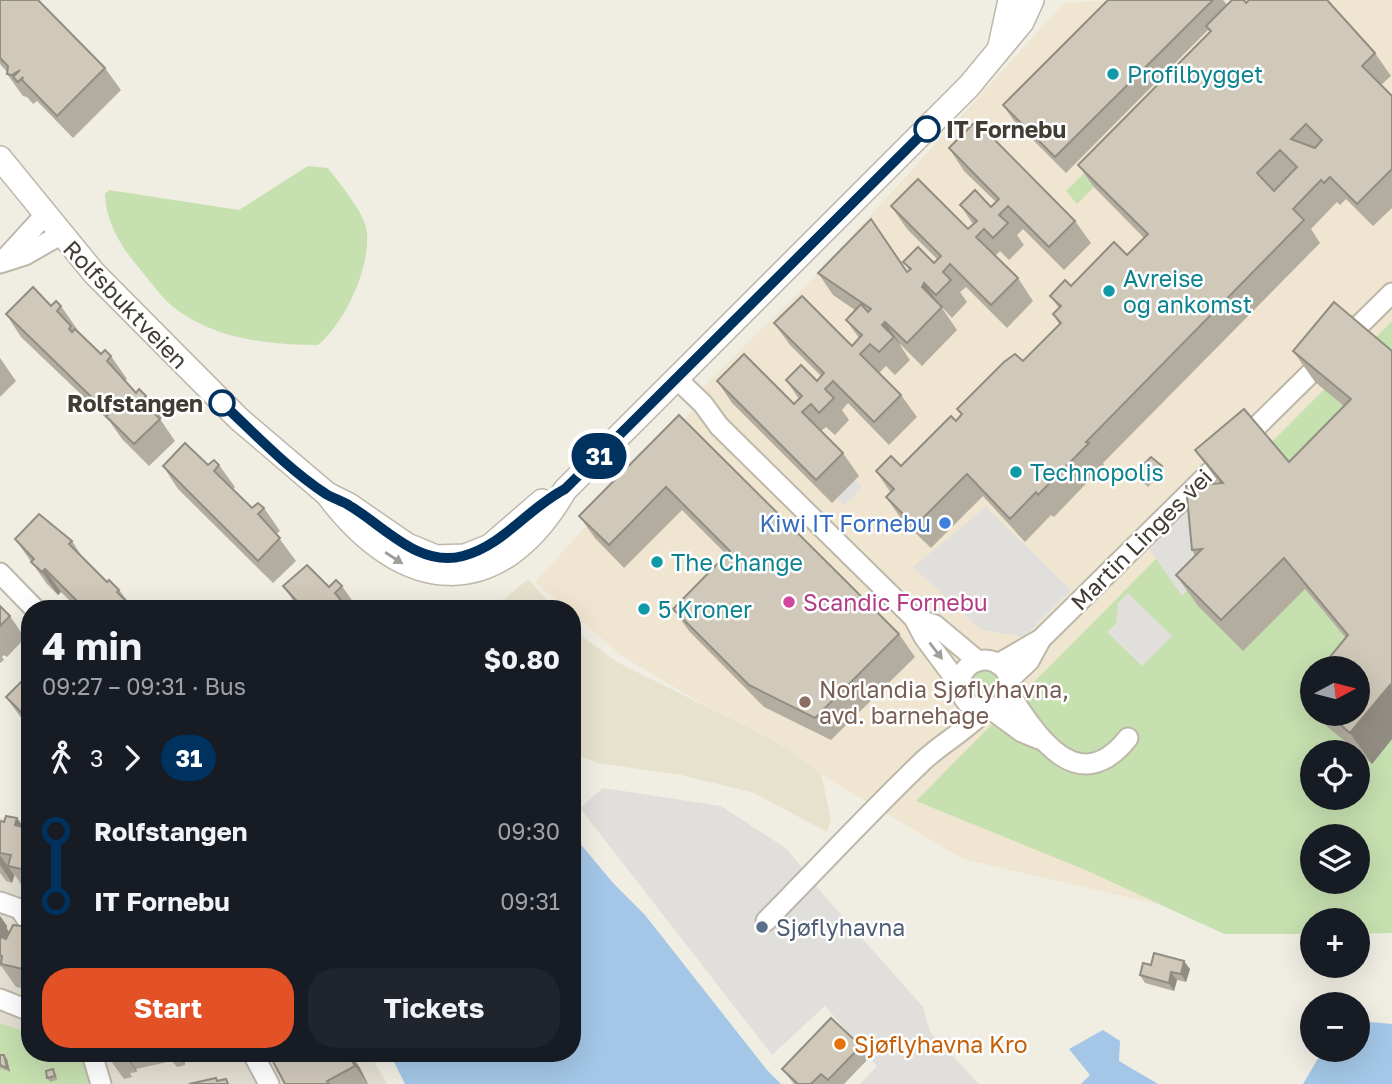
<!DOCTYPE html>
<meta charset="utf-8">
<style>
:root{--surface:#171b24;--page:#20242c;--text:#f1f3f6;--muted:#9ea1a6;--accent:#e35226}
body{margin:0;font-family:"Golos Text",sans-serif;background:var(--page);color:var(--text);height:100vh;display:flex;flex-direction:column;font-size:26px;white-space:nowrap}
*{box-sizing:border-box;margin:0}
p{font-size:23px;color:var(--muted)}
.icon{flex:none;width:38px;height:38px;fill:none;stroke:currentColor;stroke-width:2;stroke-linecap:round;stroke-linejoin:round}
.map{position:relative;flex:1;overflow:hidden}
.drawer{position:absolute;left:21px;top:600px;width:560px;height:462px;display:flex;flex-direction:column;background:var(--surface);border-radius:28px;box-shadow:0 7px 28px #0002}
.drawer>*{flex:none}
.badge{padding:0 14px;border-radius:23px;font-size:24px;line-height:46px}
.needle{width:46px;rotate:83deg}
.controls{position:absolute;left:1300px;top:656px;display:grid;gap:14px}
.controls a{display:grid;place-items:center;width:70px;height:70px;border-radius:50%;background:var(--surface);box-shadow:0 7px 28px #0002;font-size:35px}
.map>.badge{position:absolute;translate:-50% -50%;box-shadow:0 0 0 4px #fff}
.legs{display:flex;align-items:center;gap:10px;height:77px;padding:0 21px;font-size:23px}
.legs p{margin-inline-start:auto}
.summary{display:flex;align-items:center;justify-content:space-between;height:119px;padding:0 21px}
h1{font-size:38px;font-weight:700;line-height:52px}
.button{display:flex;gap:14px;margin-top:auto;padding:14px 21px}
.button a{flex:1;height:80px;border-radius:28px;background:var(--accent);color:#fff;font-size:28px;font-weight:700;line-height:80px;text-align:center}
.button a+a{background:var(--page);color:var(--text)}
ul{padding:0 21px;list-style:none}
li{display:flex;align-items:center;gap:24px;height:70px;font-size:26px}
li i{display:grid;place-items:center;width:10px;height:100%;margin:0 9px;background:currentColor}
li i::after{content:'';width:18px;height:18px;margin:-9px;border:5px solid;border-radius:50%;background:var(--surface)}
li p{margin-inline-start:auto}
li:first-child i{background:linear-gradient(#0000 50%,currentColor 0)}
li:last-child i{background:linear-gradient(currentColor 50%,#0000 0)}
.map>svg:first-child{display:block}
</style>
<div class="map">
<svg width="1392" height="1084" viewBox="0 0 1392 1084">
<rect width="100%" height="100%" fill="#f0ede3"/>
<g fill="#e3dfd2">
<path d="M0 818 30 821V1033L0 1023Z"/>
<path d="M85 1054H370L387 1084H96Z"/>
</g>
<path fill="#f0e5d0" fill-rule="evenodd" d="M1117 0H1392V913L1191 912 963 859 622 656 572 613V609H567L535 582 700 402 694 396 816 275 1064 3ZM1312 668H1358V714H1312ZM1312 752H1358V798H1312ZM1312 836H1358V882H1312Z"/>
<g fill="#e7e2ce">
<path d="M528 579 555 609H493Z"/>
<path d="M572 629 617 662 749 728 791 751 821 774 831 819 827 832 754 793 681 775 598 763 572 753Z"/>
</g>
<g fill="#c6e0b0" fill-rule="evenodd">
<path d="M1140 118 1151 130 1077 204 1066 191Z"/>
<path d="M308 166 328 168C339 183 366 214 367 233 370 268 345 323 318 345 268 345 213 339 172 306 160 296 150 281 140 269 121 247 106 223 105 194L109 190 239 210Z"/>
<path d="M1392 321V933L1358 934V920H1312V934H1224L1088 871 916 801ZM1312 668H1358V714H1312ZM1312 752H1358V798H1312ZM1312 836H1358V882H1312Z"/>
<circle cx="985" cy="685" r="18"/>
<path d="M0 1023 30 1033V1054H85L96 1084H0Z"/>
</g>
<g fill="#e1dfdb">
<path d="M1202 477 1239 526 1182 596 1141 537Z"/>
<path d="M855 479 862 487 844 506 837 498Z"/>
<path d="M986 507 1071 590 1024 637 981 630 913 567Z"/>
<path d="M1128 593 1172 636 1142 666 1107 632 1116 624 1118 603Z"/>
<path d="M603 788 721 806 787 849 822 893 923 1007 930 1032 979 1084H860L877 1066 825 1006 772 1055 580 808Z"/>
</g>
<g fill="#a4c7e7">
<path d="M572 834 614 884 645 915 767 1070 781 1084H405L390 1054H572Z"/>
<path d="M1358 1021 1392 1024V1084H1303L1323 1050H1358Z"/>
<path d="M1103 1030 1120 1041 1119 1061 1158 1084H1081L1090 1075 1069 1049Z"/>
</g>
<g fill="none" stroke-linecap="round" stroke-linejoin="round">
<defs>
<g id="minor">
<path d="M2 262 44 216"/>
<path d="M0 263 25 255 60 235"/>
<path d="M677 379 703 404 719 426 914 618 924 637 959 684"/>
<path d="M0 573 35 609"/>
<path d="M914 618 935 625 978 661"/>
<circle cx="985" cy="685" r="25"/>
<path d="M998 664 1041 639 1392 293"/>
<path d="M1009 680 1029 661 1041 639"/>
<path d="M1009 693C1036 735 1078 801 1128 738"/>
<path d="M992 710 1022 732 1039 739"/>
<path d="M0 902 20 909 30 924"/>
<path d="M766 921C818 868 869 813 923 761 943 742 966 731 984 711"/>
<path d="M0 999 30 1011"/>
<path d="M92 1054 101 1084"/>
<path d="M253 1054 269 1084"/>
</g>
<g id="tertiary">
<path d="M1000 46 1010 0"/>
<path d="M0 158 94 273 239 419 327 494 349 505 407 545 436 557 465 556 490 546 542 501"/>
<path d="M327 494C402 595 498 606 565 490L969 86 1022 22 1032 0"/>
</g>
</defs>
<use href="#minor" stroke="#bdb8aa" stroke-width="23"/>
<use href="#tertiary" stroke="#bdb8aa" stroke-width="26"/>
<use href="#minor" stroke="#fff" stroke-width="19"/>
<use href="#tertiary" stroke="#fff" stroke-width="23"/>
</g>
<g fill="#b3ada0">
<path d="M0 0 105 68 121 90 73 138 37 101 33 104 27 97 23 96 7 74V72L0 64Z"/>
<path d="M1108 0H1223L1227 5 1246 3 1375 53 1391 76 1381 85 1392 96V208L1373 226 1346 199 1340 205 1337 202 1311 229 1320 243 1103 463 1104 465 1054 517 1051 515 1025 542 983 496 931 548 902 520 886 497 891 493 876 471 901 466 962 415 957 409 1023 361 1059 324 1053 314 1059 308 1050 296 1071 286 1127 255 1144 238 1094 187 1078 165 1210 32 1208 30 1066 173 1014 121 1003 105Z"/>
<path d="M949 148 1075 221 1091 243 1064 270 1023 229 1017 235 1024 245 1009 260 1000 251 995 256 1018 278 1033 301 1007 328 966 287 960 292 967 302 952 318 940 305 957 330 922 366 900 344V345L910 360 895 375 886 366 879 373 901 395 917 417 889 445 848 403 842 410 849 420 835 435 826 427 821 431 843 453 859 476 832 503 732 403 717 381 794 404 799 399 786 380 817 381 821 376 790 345 774 323 852 346 859 338 846 320 855 310 833 295 818 273 907 272 909 270 903 262 934 263 938 260 907 229 891 206 968 229 973 224 960 205 991 207 996 202 964 171Z"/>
<path d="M51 306H61L77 329 76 330 101 354 111 356 127 379 125 381 136 393 146 396 162 418 160 419 175 441 149 466 122 439 110 422 21 337 6 314Z"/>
<path d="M1293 351H1392V739L1372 764 1323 723 1316 714H1358L1346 638 1305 589 1243 651 1198 606 1176 575 1195 556 1192 550 1219 483 1195 450 1289 462 1344 406 1315 382Z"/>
<path d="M0 358 16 381 0 397Z"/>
<path d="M679 415 899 634 915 657 831 740 764 707 689 631 673 609 727 555 682 510 624 568 595 538 579 516Z"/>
<path d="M219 465 235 487 233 490 252 508H264L280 531 276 534 296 561 273 583 178 489 163 466Z"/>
<path d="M1162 466 1164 470 1148 487 1135 473Z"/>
<path d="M15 539 72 541 84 560 107 582 119 590 134 609H78L61 592 58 595 47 584Z"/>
<path d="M283 586H342L358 609H299Z"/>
<path d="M0 606 10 616 25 638 7 657 4 655 2 657 4 660 0 663Z"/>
<path d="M30 673V727L22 719 6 697Z"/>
<path d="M1312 678V708L1301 692Z"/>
<path d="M17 818 23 827 30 829V890L24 889 15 875 12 883 6 881 0 873V820L1 821 4 822Z"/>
<path d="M0 916 7 926V929L9 933 30 927V990L16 987 2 967 0 966Z"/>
<path d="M1151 965 1190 969 1186 982 1177 980 1174 991 1145 983 1140 975Z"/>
<path d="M861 1046 869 1058 844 1084H794L782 1069Z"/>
<path d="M106 1054H203L189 1057V1060L184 1061 185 1065 177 1067 172 1061 136 1069 137 1072 130 1073 132 1077 124 1079Z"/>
<path d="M350 1054 360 1068 368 1084H285Z"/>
<path d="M0 1055 7 1059 10 1072 0 1068Z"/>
<path d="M56 1073 57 1080 50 1082 47 1078Z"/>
</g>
<g fill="#928d82">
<path d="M924 283 940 305 922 287Z"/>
<path d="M885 322 900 344V345L894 337 882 325Z"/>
<path d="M45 569 61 592 58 595 42 572Z"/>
<path d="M1390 685 1392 688V739L1372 764 1350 733Z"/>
<path d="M17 818 30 837 15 825Z"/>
<path d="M0 855 14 875 12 883 0 865Z"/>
<path d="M0 916 7 926V929L10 933 2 956 0 955Z"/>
<path d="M25 958 30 964V979L23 969Z"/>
<path d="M1184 961 1190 969 1186 982 1181 974Z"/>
<path d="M1171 972 1177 980 1174 991 1169 983Z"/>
<path d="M124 1054H125L136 1069 137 1072Z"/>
<path d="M177 1054H179L184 1061 185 1065Z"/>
<path d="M348 1054H350L360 1068 368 1084 355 1066Z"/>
<path d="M4 1055 7 1059 10 1072 7 1068Z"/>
</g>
<g fill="#d0c9ba" stroke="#928d82" stroke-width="2" fill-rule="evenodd">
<path d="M0 0H38L105 68 57 116 22 80 23 77 18 82 13 77 20 70 12 75 7 74 8 66 0 58Z"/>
<path d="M1108 0H1213L1055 157 1003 105Z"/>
<path d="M1232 0H1244L1246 3 1249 0H1327L1375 53 1362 66 1392 96V169L1357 204 1330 177 1324 183 1321 180 1293 209 1304 220 1086 442 1089 443 1038 495 1036 492 1010 519 967 474 915 526 886 497 894 489 876 471 891 456 901 466 951 416 956 421 962 414 957 409 1004 362 1015 354 1023 361 1061 323 1053 314 1061 306 1050 296 1065 280 1071 286 1114 242 1127 255 1148 234 1078 165 1211 31 1206 26ZM1306 124 1322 140 1315 148 1291 139ZM1280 150 1297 167 1274 191 1257 173Z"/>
<path d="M976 121 1075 221 1049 247 1008 206 999 215 1008 223 993 238 984 229 976 237 1018 278 991 305 950 264 943 272 951 280 936 295 924 283 922 287 942 307 907 343 885 322 882 325 894 337 879 352 870 344 860 354 901 395 874 422 833 381 825 389 834 398 819 413 811 404 802 412 843 453 816 480 717 381 744 354 794 404 802 396 786 380 801 365 817 381 824 373 774 323 802 296 852 346 862 335 846 320 861 304 868 312 871 309 818 273 871 219 907 272 911 269 903 262 918 247 934 263 941 256 891 206 918 179 968 229 977 221 960 205 975 190 991 207 999 199 949 148Z"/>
<path d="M33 287 51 306 56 301 61 306 57 311 71 326 69 329 72 332 75 329 101 354 105 350 111 356 107 361 136 393 139 389 146 396 141 400 160 419 134 444 106 416 109 414 6 314Z"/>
<path d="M1334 302 1392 351V688L1390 685 1350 733 1328 714H1358V668H1321L1348 635 1284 558 1221 620 1176 575 1202 549 1192 550 1186 486 1223 483 1195 450 1244 409 1289 462 1351 399 1293 351Z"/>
<path d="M679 415 899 634 815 718 749 685 673 609 730 551 666 487 609 545 579 516Z"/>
<path d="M185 443 208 465 214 460 219 465 214 471 252 508 258 503 264 508 258 514 280 538 258 561 163 466Z"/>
<path d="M1151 457 1162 466 1145 483 1135 473Z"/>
<path d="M39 514 72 541 69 544 107 582 109 580 119 590 117 592 134 609H80L82 606 45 569 42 572 31 562 34 559 15 539Z"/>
<path d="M307 565 329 587 336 580 342 586 335 593 348 609H304L283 586Z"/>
<path d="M0 606 10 616 0 626Z"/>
<path d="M30 673V721L6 697Z"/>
<path d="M1312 678V702L1301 692Z"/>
<path d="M6 816 17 818 15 825 30 829V871L8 866 11 855 0 853V821L4 822Z"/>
<path d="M13 925 30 927V959L25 958 23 969 1 964 2 956 0 955V937L6 939Z"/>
<path d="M1154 953 1184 961 1181 974 1171 972 1169 983 1140 975 1143 963 1151 965Z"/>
<path d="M831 1018 861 1046 828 1080 821 1074 811 1084H798L782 1069Z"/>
<path d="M106 1054H116V1055L108 1057Z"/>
<path d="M269 1054H348L355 1066 327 1081 329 1084H285Z"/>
<path d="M0 1055H4L7 1068 0 1065Z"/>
<path d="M53 1069 55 1076 47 1078 46 1071Z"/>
<path d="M216 1078 217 1081 226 1079 228 1084H189Z"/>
</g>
<defs><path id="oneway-solid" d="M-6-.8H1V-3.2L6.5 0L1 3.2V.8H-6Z" transform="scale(1.75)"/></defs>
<g fill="#a09e9a">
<use href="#oneway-solid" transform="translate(394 558) rotate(33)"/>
<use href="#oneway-solid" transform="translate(936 651) rotate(52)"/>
</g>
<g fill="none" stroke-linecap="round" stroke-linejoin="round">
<defs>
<path id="line-1" d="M222 403C255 434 288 469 326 494 334 499 343 501 350 506 384 526 419 568 463 556 504 545 528 508 565 489L927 129"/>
</defs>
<use href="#line-1" stroke="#fff" stroke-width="16"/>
<use href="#line-1" stroke="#003260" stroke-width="10"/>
</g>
<g fill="#0f9aa8" stroke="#fff" stroke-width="2.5">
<circle cx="1113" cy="74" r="7"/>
<circle cx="1109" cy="291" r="7"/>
<circle cx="1016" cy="472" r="7"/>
<circle cx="657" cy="562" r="7"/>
<circle cx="644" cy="609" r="7"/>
</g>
<g fill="#fff" stroke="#003260" stroke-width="3.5">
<circle cx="927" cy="129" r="12"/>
<circle cx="222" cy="403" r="12"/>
</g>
<circle fill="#3f7fe0" stroke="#fff" stroke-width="2.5" cx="945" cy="523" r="7"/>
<circle fill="#d1479c" stroke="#fff" stroke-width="2.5" cx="789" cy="602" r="7"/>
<circle fill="#8d6e63" stroke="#fff" stroke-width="2.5" cx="805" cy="702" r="7"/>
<circle fill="#5c6f8a" stroke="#fff" stroke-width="2.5" cx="762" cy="927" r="7"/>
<circle fill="#e8710a" stroke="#fff" stroke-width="2.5" cx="840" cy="1044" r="7"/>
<g text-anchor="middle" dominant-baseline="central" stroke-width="5" stroke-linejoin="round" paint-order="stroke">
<g font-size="23" fill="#0d838f" stroke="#fff" text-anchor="start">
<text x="1127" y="74">Profilbygget</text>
<text x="1123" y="278">Avreise<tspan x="1123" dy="26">og ankomst</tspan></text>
<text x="1030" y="472">Technopolis</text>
<text x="671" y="562">The Change</text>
<text x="658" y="609">5 Kroner</text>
</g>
<g font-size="23" font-weight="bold" fill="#413d34" stroke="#fff" text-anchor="start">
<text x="946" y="129">IT Fornebu</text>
<text x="203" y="403" text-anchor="end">Rolfstangen</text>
</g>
<g font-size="23" fill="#413d34" stroke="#fff">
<text transform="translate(126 304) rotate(46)">Rolfsbuktveien</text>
<text transform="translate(1141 539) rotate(-45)">Martin Linges vei</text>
</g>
<g font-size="23" fill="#366cbe" stroke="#fff" text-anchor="end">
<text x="931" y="523">Kiwi IT Fornebu</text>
</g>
<g font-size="23" fill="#b23c85" stroke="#fff" text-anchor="start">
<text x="803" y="602">Scandic Fornebu</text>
</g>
<g font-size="23" fill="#785e54" stroke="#fff" text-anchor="start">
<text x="819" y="689">Norlandia Sjøflyhavna,<tspan x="819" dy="26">avd. barnehage</tspan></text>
</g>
<g font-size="23" fill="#4e5e75" stroke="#fff" text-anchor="start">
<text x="776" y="927">Sjøflyhavna</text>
</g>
<g font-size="23" fill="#c56008" stroke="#fff" text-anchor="start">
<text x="854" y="1044">Sjøflyhavna Kro</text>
</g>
</g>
</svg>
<div class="controls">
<a><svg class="needle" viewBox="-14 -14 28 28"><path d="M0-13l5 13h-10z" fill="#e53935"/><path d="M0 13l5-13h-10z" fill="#9ea1a6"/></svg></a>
<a><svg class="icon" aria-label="locate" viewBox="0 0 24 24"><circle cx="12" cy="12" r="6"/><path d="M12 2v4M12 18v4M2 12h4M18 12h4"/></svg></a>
<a><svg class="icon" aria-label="layers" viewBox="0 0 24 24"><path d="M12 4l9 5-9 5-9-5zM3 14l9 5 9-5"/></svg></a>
<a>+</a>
<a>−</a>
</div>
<b class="badge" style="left:599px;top:456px;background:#003260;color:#fff">31</b>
<section class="drawer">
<div class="summary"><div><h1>4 min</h1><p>09:27 – 09:31 · Bus</p></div><b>$0.80</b></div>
<div class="legs"><svg class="icon" aria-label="walk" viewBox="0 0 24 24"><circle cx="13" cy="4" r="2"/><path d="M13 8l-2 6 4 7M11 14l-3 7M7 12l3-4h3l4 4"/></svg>3<svg class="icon" aria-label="forward" viewBox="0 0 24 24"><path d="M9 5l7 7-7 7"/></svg><b class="badge" style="background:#003260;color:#fff">31</b></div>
<ul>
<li><i style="color:#003260"></i><b>Rolfstangen</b><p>09:30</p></li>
<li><i style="color:#003260"></i><b>IT Fornebu</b><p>09:31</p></li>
</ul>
<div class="button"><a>Start</a><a>Tickets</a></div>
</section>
</div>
